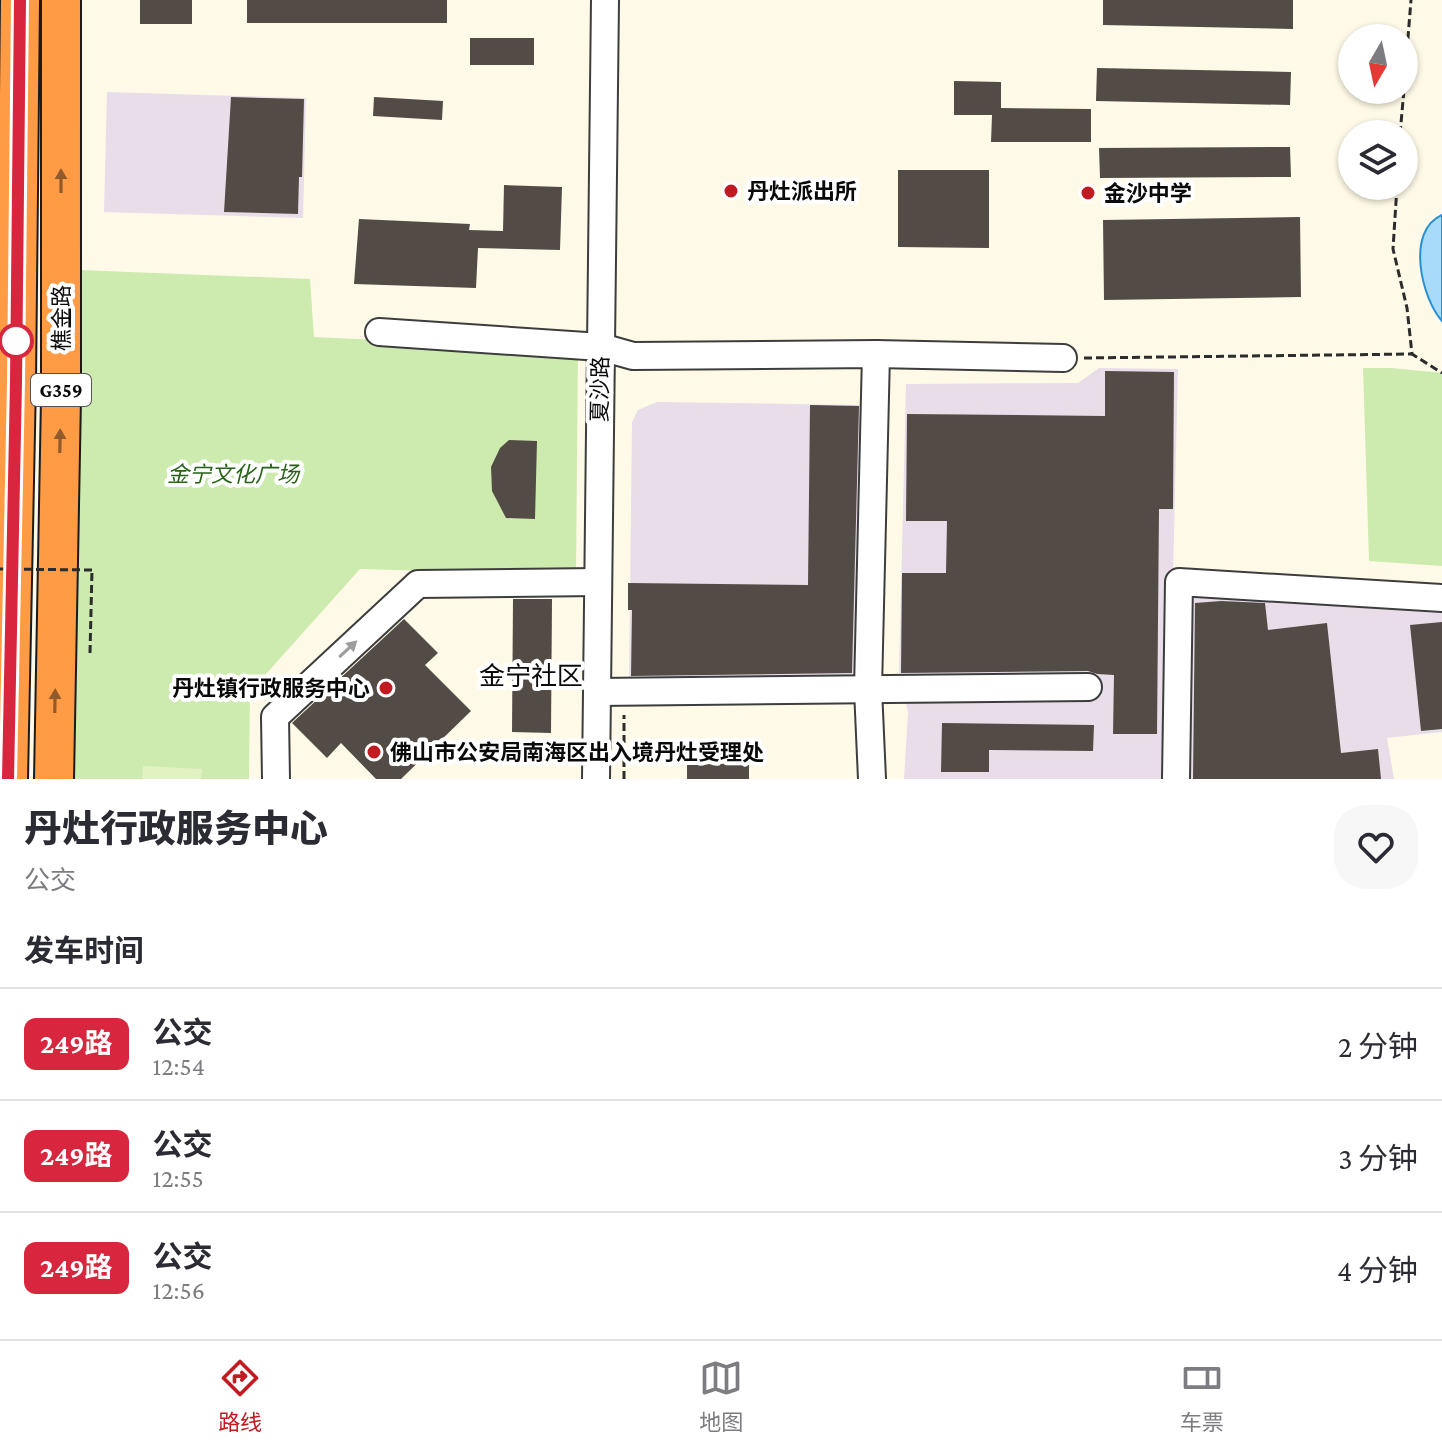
<!DOCTYPE html>
<html lang="zh">
<meta charset="utf-8">
<style>
:root{--surface:#fff;--page:#f7f7f7;--text:#2b2b33;--muted:#7c7c81;--line:#e1e1e2;--accent:#c21a21}
body{margin:0;font-family:"Crimson Pro","Noto Sans SC",serif;background:var(--page);color:var(--text);height:100vh;display:flex;flex-direction:column;font-size:30px;white-space:nowrap}
*{box-sizing:border-box;margin:0}
p{font-size:26px;color:var(--muted)}
.icon{flex:none;width:44px;height:44px;fill:none;stroke:currentColor;stroke-width:2;stroke-linecap:round;stroke-linejoin:round}
.map{position:relative;height:779px;overflow:hidden}
.side{display:flex;flex-direction:column;background:var(--surface);flex:1}
.side>*{flex:none}
.badge{padding:0 16px;border-radius:12px;font-size:28px;line-height:52px}
.needle{width:52px;rotate:189deg}
.controls{position:absolute;left:1338px;top:24px;display:grid;gap:16px}
.controls a{display:grid;place-items:center;width:80px;height:80px;border-radius:50%;background:var(--surface);box-shadow:0 2px 6px #0004;font-size:40px}
.map>.badge{position:absolute;translate:-50% -50%;box-shadow:0 0 0 4px #fff}
h2{padding:0 24px;font-size:30px;line-height:72px}
.round{display:grid;place-items:center;flex:none;width:84px;height:84px;border-radius:32px;background:var(--page)}
.summary{display:flex;align-items:center;justify-content:space-between;height:136px;padding:0 24px}
h1{font-size:38px;font-weight:800;line-height:60px}
ul{padding:0;list-style:none}
li{display:flex;align-items:center;gap:24px;height:112px;padding:0 24px;border-top:2px solid var(--line)}
li div{flex:1}
li b{display:block;font-size:30px}
li em{font-style:normal}
li .badge{min-width:88px;font-weight:700;text-align:center}
.tabs{display:flex;justify-content:space-around;align-items:center;height:112px;border-top:2px solid var(--line);background:var(--surface);font-size:22px;color:var(--muted)}
.tabs a{display:grid;justify-items:center;gap:4px}
.tabs .current{color:var(--accent)}
.map>svg:first-child{display:block}
</style>
<div class="map">
<svg width="1442" height="779" viewBox="0 0 1442 779">
<rect width="100%" height="100%" fill="#fffae7"/>
<g fill="#e9ddea">
<path d="M107 92 306 98 303 218 104 212Z"/>
<path d="M1099 368 1178 369 1168 779H904L908 712 899 674 906 384 1078 383Z"/>
<path d="M657 402 863 405V680H629L632 422 638 410Z"/>
<path d="M1188 592 1442 611V732L1387 738 1394 779H1191Z"/>
</g>
<g fill="#ceebaf">
<path d="M79 270 310 279 314 337 578 349 576 575 360 569 250 692 249 779H69Z"/>
<path d="M1363 368H1392L1442 373V566L1369 561Z"/>
</g>
<path fill="#e1f2c1" d="M143 766 202 769 201 779H142Z"/>
<path fill="#a8dbfa" stroke="#2a90d6" stroke-width="2" d="M1442 215V321C1422 299 1405 231 1442 215Z"/>
<g fill="#534b46">
<rect x="140" y="0" width="52" height="24"/>
<rect x="247" y="0" width="200" height="23"/>
<path d="M1103 0H1293V29L1103 25Z"/>
<rect x="470" y="38" width="64" height="27"/>
<path d="M1097 68 1291 72 1290 105 1096 101Z"/>
<path d="M954 81 1001 82V108L1091 109V142H991L992 115H954Z"/>
<path d="M231 97 304 99 302 177H299L298 214 224 212Z"/>
<path d="M374 97 443 101 442 120 373 116Z"/>
<path d="M1290 147 1291 177 1100 178 1099 148Z"/>
<path d="M898 170H989V248L898 247Z"/>
<path d="M504 185 562 187 560 250 478 248 476 288 354 284 359 219 470 224 469 230 503 231Z"/>
<path d="M1300 217 1301 297 1104 300 1103 220Z"/>
<path d="M1105 371 1174 372 1173 509H1159L1157 734H1113L1114 675 1097 674 1088 671 901 673 902 573H946L947 521H906L907 414 1105 416Z"/>
<path d="M810 405 859 406 852 673 631 676 632 610H628V583L808 585Z"/>
<path d="M509 440 537 441 535 519 506 518 492 491 491 467 500 448Z"/>
<path d="M513 599H552L551 733 512 732Z"/>
<path d="M1221 601 1265 603 1268 630 1327 623 1341 753 1378 749 1381 779H1193L1195 603Z"/>
<path d="M404 619 438 653 425 665 471 711 401 779H376L341 743 327 758 292 723Z"/>
<path d="M1442 622V729L1421 731 1410 625Z"/>
<path d="M942 723 1094 725 1093 751 989 750V772H941Z"/>
<rect x="687" y="741" width="62" height="38"/>
</g>
<g fill="none" stroke-linecap="round" stroke-linejoin="round">
<defs>
<g id="minor">
<path d="M379 332 601 347 633 356 876 354 1063 358"/>
<path d="M597 692 1088 687"/>
<path d="M276 779 275 717 418 584 598 582"/>
<path d="M596 779 605 0"/>
<path d="M872 779 868 689 876 354"/>
<path d="M1176 779 1179 582 1442 598"/>
</g>
<g id="highway">
<path d="M8 779 16 382 20 0"/>
<path d="M54 779 61 397V0"/>
</g>
</defs>
<use href="#minor" stroke="#3d3d3d" stroke-width="30"/>
<use href="#highway" stroke="#1b1b1b" stroke-width="42"/>
<g stroke="#2c2c2c" stroke-width="3" stroke-dasharray="8 4" stroke-linecap="butt">
<path d="M1404 87 1411 0"/>
<path d="M1400 134 1404 90"/>
<path d="M1397 186 1393 249 1407 308 1412 354 1442 373"/>
<path d="M1084 358 1412 354"/>
<path d="M90 653 92 570"/>
<path d="M624 779V715"/>
</g>
<use href="#minor" stroke="#fff" stroke-width="26"/>
<use href="#highway" stroke="#ff9b45" stroke-width="38"/>
<path stroke="#2c2c2c" stroke-width="3" stroke-dasharray="8 4" stroke-linecap="butt" d="M0 569 92 570"/>
</g>
<defs><path id="oneway-solid" d="M-6-.8H1V-3.2L6.5 0L1 3.2V.8H-6Z" transform="scale(2)"/></defs>
<g fill="#915a2a">
<use href="#oneway-solid" transform="translate(61 181) rotate(-90)"/>
<use href="#oneway-solid" transform="translate(60 441) rotate(-89)"/>
<use href="#oneway-solid" transform="translate(55 701) rotate(-89)"/>
</g>
<use fill="#9d9d9d" href="#oneway-solid" transform="translate(348 649) rotate(-43)"/>
<g fill="none" stroke-linecap="round" stroke-linejoin="round">
<defs>
<path id="line" d="M8 779 16 382 20 0"/>
</defs>
<use href="#line" stroke="#fff" stroke-width="18"/>
<use href="#line" stroke="#d7263d" stroke-width="12"/>
</g>
<g fill="#c21a21" stroke="#fff" stroke-width="3">
<circle cx="731" cy="191" r="8"/>
<circle cx="1088" cy="193" r="8"/>
<circle cx="386" cy="688" r="8"/>
<circle cx="374" cy="752" r="8"/>
</g>
<circle fill="#fff" stroke="#d7263d" stroke-width="4" cx="16" cy="341" r="16"/>
<g text-anchor="middle" dominant-baseline="central" stroke-width="8" stroke-linejoin="round" paint-order="stroke">
<rect fill="#fff" stroke="#545454" stroke-width="2" x="31" y="374" width="60" height="32" rx="6"/>
<g font-size="20" font-weight="bold" fill="#0a0a0a">
<text x="61" y="390">G359</text>
</g>
<g font-size="22" font-weight="bold" fill="#0a0a0a" stroke="#fff" text-anchor="start">
<text x="747" y="191">丹灶派出所</text>
<text x="1104" y="193">金沙中学</text>
<text x="370" y="688" text-anchor="end">丹灶镇行政服务中心</text>
<text x="390" y="752">佛山市公安局南海区出入境丹灶受理处</text>
</g>
<g font-size="22" fill="#0a0a0a" stroke="#fff">
<text transform="translate(61 318) rotate(-90)">樵金路</text>
<text transform="translate(600 389) rotate(-89)">夏沙路</text>
</g>
<g font-size="22" font-style="italic" fill="#276417" stroke="#fff">
<text x="233" y="474">金宁文化广场</text>
</g>
<g font-size="26" fill="#0a0a0a" stroke="#fff">
<text x="531" y="676">金宁社区</text>
</g>
</g>
</svg>
<div class="controls">
<a><svg class="needle" viewBox="-14 -14 28 28"><path d="M0-13l5 13h-10z" fill="#e53935"/><path d="M0 13l5-13h-10z" fill="#7c7c81"/></svg></a>
<a><svg class="icon" aria-label="layers" viewBox="0 0 24 24"><path d="M12 4l9 5-9 5-9-5zM3 14l9 5 9-5"/></svg></a>
</div>
</div>
<section class="side">
<div class="summary"><div><h1>丹灶行政服务中心</h1><p>公交</p></div><a class="round"><svg class="icon" aria-label="heart" viewBox="0 0 24 24"><path d="M12 20l-8-8c-3-5 5-10 8-4 3-6 11-1 8 4z"/></svg></a></div>
<h2>发车时间</h2>
<ul>
<li><span class="badge" style="background:#d7263d;color:#fff">249路</span><div><b>公交</b><p>12:54</p></div><em>2 分钟</em></li>
<li><span class="badge" style="background:#d7263d;color:#fff">249路</span><div><b>公交</b><p>12:55</p></div><em>3 分钟</em></li>
<li><span class="badge" style="background:#d7263d;color:#fff">249路</span><div><b>公交</b><p>12:56</p></div><em>4 分钟</em></li>
</ul>
</section>
<nav class="tabs">
<a class="current"><svg class="icon" aria-label="directions" viewBox="0 0 24 24"><path d="M12 3l9 9-9 9-9-9zM9 14v-3h6M13 9l2 2-2 2"/></svg>路线</a>
<a><svg class="icon" aria-label="map" viewBox="0 0 24 24"><path d="M3 6l6-2 6 2 6-2v14l-6 2-6-2-6 2zM9 4v14M15 6v14"/></svg>地图</a>
<a><svg class="icon" aria-label="tickets" viewBox="0 0 24 24"><path d="M3 7h18v10H3zM15 7v10"/></svg>车票</a>
</nav>
